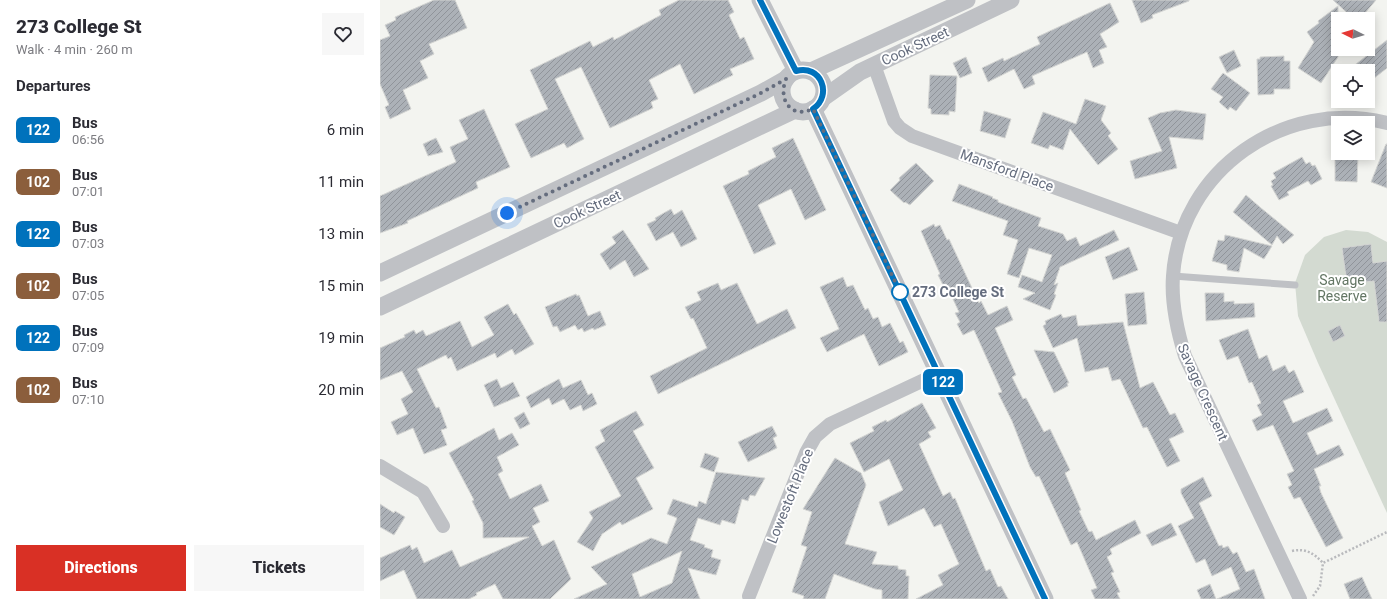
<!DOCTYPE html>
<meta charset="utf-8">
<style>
:root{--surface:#fff;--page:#f7f7f7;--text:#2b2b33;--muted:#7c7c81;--accent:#d93025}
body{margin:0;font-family:Roboto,sans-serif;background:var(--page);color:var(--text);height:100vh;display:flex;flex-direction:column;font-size:15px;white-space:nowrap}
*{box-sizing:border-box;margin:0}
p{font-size:13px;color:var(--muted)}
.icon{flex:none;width:22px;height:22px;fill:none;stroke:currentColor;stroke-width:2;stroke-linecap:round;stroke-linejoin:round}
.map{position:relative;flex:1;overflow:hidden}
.sheet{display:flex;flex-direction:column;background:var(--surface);width:380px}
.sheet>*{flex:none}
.badge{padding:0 8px;border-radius:6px;font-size:14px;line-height:26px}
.needle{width:26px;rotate:275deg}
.controls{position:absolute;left:951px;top:12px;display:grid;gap:8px}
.controls a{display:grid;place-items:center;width:44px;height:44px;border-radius:0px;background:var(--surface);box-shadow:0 2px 10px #0003;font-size:20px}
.you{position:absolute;width:20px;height:20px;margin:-10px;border:3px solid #fff;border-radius:50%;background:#1a73e8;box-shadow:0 0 0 6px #1a73e833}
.map>.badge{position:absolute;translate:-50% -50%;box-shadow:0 0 0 2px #fff}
h2{padding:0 16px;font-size:15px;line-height:36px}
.round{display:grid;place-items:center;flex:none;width:42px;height:42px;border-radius:0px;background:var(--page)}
.headline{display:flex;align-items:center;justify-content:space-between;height:68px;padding:0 16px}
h1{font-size:19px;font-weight:800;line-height:30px}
.button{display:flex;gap:8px;margin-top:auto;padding:8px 16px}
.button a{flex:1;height:46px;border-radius:0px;background:var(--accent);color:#fff;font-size:16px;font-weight:800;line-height:46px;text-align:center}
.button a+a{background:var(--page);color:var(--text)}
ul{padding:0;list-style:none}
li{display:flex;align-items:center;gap:12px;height:52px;padding:0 16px}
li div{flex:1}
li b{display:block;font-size:15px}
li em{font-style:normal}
li .badge{min-width:44px;font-weight:700;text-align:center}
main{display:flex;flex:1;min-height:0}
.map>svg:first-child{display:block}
</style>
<main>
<section class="sheet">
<div class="headline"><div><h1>273 College St</h1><p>Walk · 4 min · 260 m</p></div><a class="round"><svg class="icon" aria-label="heart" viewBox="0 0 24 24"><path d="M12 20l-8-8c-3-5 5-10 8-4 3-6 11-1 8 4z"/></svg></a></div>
<h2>Departures</h2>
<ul>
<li><span class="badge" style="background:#0072bc;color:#fff">122</span><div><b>Bus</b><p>06:56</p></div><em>6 min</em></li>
<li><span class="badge" style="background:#8b5e3c;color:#fff">102</span><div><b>Bus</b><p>07:01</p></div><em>11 min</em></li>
<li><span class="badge" style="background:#0072bc;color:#fff">122</span><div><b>Bus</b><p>07:03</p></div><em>13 min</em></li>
<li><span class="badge" style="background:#8b5e3c;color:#fff">102</span><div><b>Bus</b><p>07:05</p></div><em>15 min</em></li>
<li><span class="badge" style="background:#0072bc;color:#fff">122</span><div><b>Bus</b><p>07:09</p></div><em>19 min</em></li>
<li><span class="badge" style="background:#8b5e3c;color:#fff">102</span><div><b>Bus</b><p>07:10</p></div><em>20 min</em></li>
</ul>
<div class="button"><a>Directions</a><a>Tickets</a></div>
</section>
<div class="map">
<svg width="1007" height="599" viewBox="0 0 1007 599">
<defs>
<pattern id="building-hatch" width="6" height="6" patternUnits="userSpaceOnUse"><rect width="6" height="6" fill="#acb1b7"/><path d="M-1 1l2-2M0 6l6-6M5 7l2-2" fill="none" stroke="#90949a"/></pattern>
</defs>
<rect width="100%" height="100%" fill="#f3f4f0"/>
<path fill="#d3dad1" d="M966 230 988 232 1007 242V513L938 363 918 316 915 283 925 255 944 237Z"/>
<g fill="url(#building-hatch)" stroke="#d4d5d3" fill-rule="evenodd">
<path d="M54 0H75L87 28 49 44 54 54 40 61 48 78 23 90 31 109 10 119 5 107 9 105 0 84V40L10 36 5 25 16 20 15 17Z"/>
<path d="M299 0H348L354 12 349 15 360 39 364 37 374 59 350 69 353 75 314 94 300 64 269 80 278 99 271 102 273 108 230 128 201 67 175 79 204 139 187 148 184 143 151 158 135 124 168 109 150 70 210 41 213 47 233 37 234 40 281 15 279 10Z"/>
<path d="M752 0H809V1L772 15 773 18 761 23Z"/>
<path d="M953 0H996L980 19H974Z"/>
<path d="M730 3 739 22 720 34 727 47 719 50 724 63 713 68 707 52 652 76 655 84 644 89 634 69 608 82 602 68 623 58 624 61 660 44 657 37Z"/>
<path d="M958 6V57L941 83 918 68 934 42 927 32 939 23 938 21Z"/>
<path d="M1007 40V68L988 83V71H967Z"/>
<path d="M854 50 861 66 847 73 839 57Z"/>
<path d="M904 56V61H910V89H894V94L878 95 877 59H880V57Z"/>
<path d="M586 57 592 73 580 78 573 63Z"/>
<path d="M843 73 870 93 856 111 850 107 848 110 839 102 843 97 831 89Z"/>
<path d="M550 75 577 76 575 112 569 111V115L551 114V109L548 108Z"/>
<path d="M705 99 726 106 721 120 731 133 728 136 738 149 718 165 690 129 683 150 670 145 668 149 651 143 663 112 696 124Z"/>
<path d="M104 109 130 167 96 182 98 188 27 221 28 223 0 233V196L76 162 70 147 88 139 79 120Z"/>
<path d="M796 110 826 114 823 140 789 137 797 168 755 179 750 161 782 151 768 118 780 113Z"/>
<path d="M604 111 631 119 625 138 600 131Z"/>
<path d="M56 138 63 152 48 156 43 144Z"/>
<path d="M413 138 446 210 425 220 411 189 378 205 396 244 374 254 343 186 369 174 368 171 396 157 392 148Z"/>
<path d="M1006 144H1007V188L991 182Z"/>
<path d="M955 155 978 156 977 182 955 181Z"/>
<path d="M922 157 926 164 930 162 932 166 935 165 942 179 931 185 928 181 907 192 909 195 899 200 891 186 893 185 891 181 896 178 893 173Z"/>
<path d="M536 163 554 181 530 205 525 202 524 203 510 190 520 180 519 178Z"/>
<path d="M579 184 613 197 612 198 618 200V202L661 218 658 226 683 234 687 241 696 237 700 246 734 230 739 240 680 267 674 285 678 283 674 294 676 295 670 310 643 299 655 293 638 287 642 275 662 282 672 255 649 248 639 278 627 274 638 240 623 235 628 221 572 201Z"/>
<path d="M866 195 881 208 914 235 903 244 897 236 892 245 853 212Z"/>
<path d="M291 209 294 215 302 210 317 239 301 247 293 232 276 241 267 224 276 220 275 218Z"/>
<path d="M554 224 555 227 560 225 567 240 569 239 599 303 601 301 608 315 627 306 633 320 615 328 636 375 632 377 643 399 646 398 664 432 670 429 690 470 685 473 701 510 699 511 709 532 712 531 716 540 755 520 761 533 730 549 732 554 727 557 734 572 731 573 740 592 737 593 740 599H715L711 590 717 588 697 542 691 545 659 476 656 477 650 467 632 421 618 393 622 392 594 330 583 335 577 324 580 322 575 313 579 312 566 284 563 285 558 275 560 274 541 231Z"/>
<path d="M243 230 269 269 254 277 245 260 230 270 220 254 236 243 232 237Z"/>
<path d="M845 235 850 236 892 246 884 259 864 248 859 272 847 270V265L832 261 838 240 844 241Z"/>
<path d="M991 244 993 263 1007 261V322H999L994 281 967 284 962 248Z"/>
<path d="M749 247 758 270 733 280 725 257Z"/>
<path d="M463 277 467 287 473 285 485 310 488 308 493 319 498 317 502 327 510 323 520 343 523 341 528 352 499 366 484 334 447 352 440 338 459 329 440 287Z"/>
<path d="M338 283 341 290 357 283 377 324 407 309 416 328 278 394 270 376 327 348 313 318 311 319 305 307 321 300 317 292Z"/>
<path d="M764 292 767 324 748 326 745 294Z"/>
<path d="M825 293H844V302L854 301V304L874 303 875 317 826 321Z"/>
<path d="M196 294 197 296 199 295 208 316 220 311 226 325 214 330 213 328 204 332 202 328 198 330 195 325 180 332 177 326 173 327 165 307Z"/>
<path d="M128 304 134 315 136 313 154 344 135 355 132 349 117 358 115 353 77 371 71 357 68 359 66 355 37 369 56 408 59 407 67 428 61 430 67 445 44 454 33 428 17 435 11 422 28 414 21 399 33 392 22 371 0 380V348L25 337 24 335 34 330 36 334 43 330 46 336 80 321 92 347 114 335 104 317Z"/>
<path d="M681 314 683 318 696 315 698 326 743 322 760 388 773 382 790 415 795 413 804 432 789 439 800 461 787 467 767 427 763 428 740 379 732 381 728 367 705 372 697 338 673 348 663 326 666 324 665 321Z"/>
<path d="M960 325 965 336 953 342 948 331Z"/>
<path d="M868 329 879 359 887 355 893 371 905 365 909 373 914 370 924 392 903 401 913 423 947 408 953 421 927 433 937 455 959 445 964 455 934 469 941 486H939L941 493 963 538 946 547 920 497 914 499 908 487 912 485 907 474 914 471 893 425 877 431 872 420 882 415 877 405 881 403 872 382 869 383 858 356 847 360 839 340Z"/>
<path d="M654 350 674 352 689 383H687L688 386 674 393Z"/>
<path d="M117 379 121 388 133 382 140 396 114 407 104 385Z"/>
<path d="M179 379 183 388 201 380 208 395 212 393 217 404 203 411 201 405 190 410 184 399 172 405 169 398 151 408 146 397Z"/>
<path d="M542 403 556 428 548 432 551 437 539 444 563 496 570 492 573 499 575 498 606 571 610 569 618 587 621 586 628 599H536L563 585 558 575 579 564 561 524 554 527 544 508 508 526 499 502 523 490 509 459 484 472 470 443 494 431 492 427 506 420 507 422Z"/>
<path d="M256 411 264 425 253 431 274 468 256 478 273 509 242 525 240 522 222 534 213 551 197 542 213 518 209 512 241 496 215 447 225 441 220 430Z"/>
<path d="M144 412 150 424 140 429 134 418Z"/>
<path d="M392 426 397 436 393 438 397 448 368 462 358 442Z"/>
<path d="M114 428 119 440 132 433 139 445 117 457 123 471 118 474 130 499 161 484 169 501 153 508 160 522 152 526 162 546 174 540 191 579 170 599H123L115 584 96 593 97 595 89 599H37L24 570 0 581V558L30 545 32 550 37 547 44 563 72 550 80 567 149 537 103 538V523L92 501 94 500 69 453Z"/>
<path d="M325 453 339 458 334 472 320 467Z"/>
<path d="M455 458 481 473 486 485 465 544 497 552 492 564 518 566V569L526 570V576H529L528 599H502V590L495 589 454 574 445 599H423L424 596 412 592 427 547 421 545 432 512 423 509Z"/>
<path d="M336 472 385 478 375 496 370 495 368 501 362 499 355 524 342 520 340 525 318 518 310 540 325 545 324 547 333 550 331 557 341 560 336 575 308 568 320 599H194L227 584 211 567 271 538 287 544 297 518 287 514 293 499 317 507 319 501 326 504ZM302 551 292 583 260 597 252 574Z"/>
<path d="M823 477 832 496 819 503 839 546 842 545 843 548 848 546 853 554 857 552 866 572 874 569 885 599H837L860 589 851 567 832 576 825 559 816 563 798 526 814 518 801 493V489Z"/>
<path d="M0 504 14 513 15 511 25 517 14 535 0 527Z"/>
<path d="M791 523 797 535 772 546 766 535Z"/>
<path d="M982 577 992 599H970L964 584Z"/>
<path d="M830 584 836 599H821L817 590Z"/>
</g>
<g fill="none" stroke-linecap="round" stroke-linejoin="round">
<g stroke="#b9babd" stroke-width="2.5" stroke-dasharray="2 2" stroke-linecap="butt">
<path d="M912 551C925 548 934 553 943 563"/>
<path d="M933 596 940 586 943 563 1007 532"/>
</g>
<path stroke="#bfc1c5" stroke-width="7" d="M793 276 915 285"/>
<g stroke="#bfc1c5" stroke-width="14">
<path d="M494 65 514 121 520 128 532 136 801 233"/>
<path d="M0 466 43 492 63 526"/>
<path d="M369 596 426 453 435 437 450 424 559 373"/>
<path d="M920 599 805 356C797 330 791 303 793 276 800 170 905 97 1007 123"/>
</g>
<g stroke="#bfc1c5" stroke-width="17">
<path d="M380 0 416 71"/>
<circle cx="423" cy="91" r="21"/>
<path d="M431 71 587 0"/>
<path d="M443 98 480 72 631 0"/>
<path d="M433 109 665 599"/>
<path d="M0 273 381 93 406 79"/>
<path d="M0 307 415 110"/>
</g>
</g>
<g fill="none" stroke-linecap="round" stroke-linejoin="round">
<defs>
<path id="line" d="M380 0 416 71C441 64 453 95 433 109L665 599"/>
</defs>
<use href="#line" stroke="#fff" stroke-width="9"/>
<use href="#line" stroke="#0072bc" stroke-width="6"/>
<path stroke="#656d7e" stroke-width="4" stroke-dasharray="0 7.2" d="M127 213 381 93 406 79C398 99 410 119 433 109L520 292"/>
</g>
<circle fill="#fff" stroke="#0072bc" stroke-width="2" cx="520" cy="292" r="8"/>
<g text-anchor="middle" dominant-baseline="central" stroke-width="4" stroke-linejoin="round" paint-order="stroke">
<g font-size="14" fill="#656d7e" stroke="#fff">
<text transform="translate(535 46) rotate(-25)">Cook Street</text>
<text transform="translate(627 170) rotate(20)">Mansford Place</text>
<text transform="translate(207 209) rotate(-25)">Cook Street</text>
<text transform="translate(823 392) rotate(66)">Savage Crescent</text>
<text transform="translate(410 496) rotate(-68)">Lowestoft Place</text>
</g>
<g font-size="14" fill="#637664" stroke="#fff">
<text x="962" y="280">Savage<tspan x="962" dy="16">Reserve</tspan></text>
</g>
<g font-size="14" font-weight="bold" fill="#656d7e" stroke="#fff" text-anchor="start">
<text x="532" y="292">273 College St</text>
</g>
</g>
</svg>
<div class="controls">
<a><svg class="needle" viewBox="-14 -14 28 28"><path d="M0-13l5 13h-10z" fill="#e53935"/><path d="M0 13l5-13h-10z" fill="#7c7c81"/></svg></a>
<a><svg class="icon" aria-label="locate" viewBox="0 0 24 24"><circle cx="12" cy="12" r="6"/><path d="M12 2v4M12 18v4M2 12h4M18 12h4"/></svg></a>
<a><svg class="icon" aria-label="layers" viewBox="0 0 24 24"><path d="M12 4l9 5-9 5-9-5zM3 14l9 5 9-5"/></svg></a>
</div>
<div class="you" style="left:127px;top:213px"></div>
<b class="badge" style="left:563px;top:382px;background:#0072bc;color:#fff">122</b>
</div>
</main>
